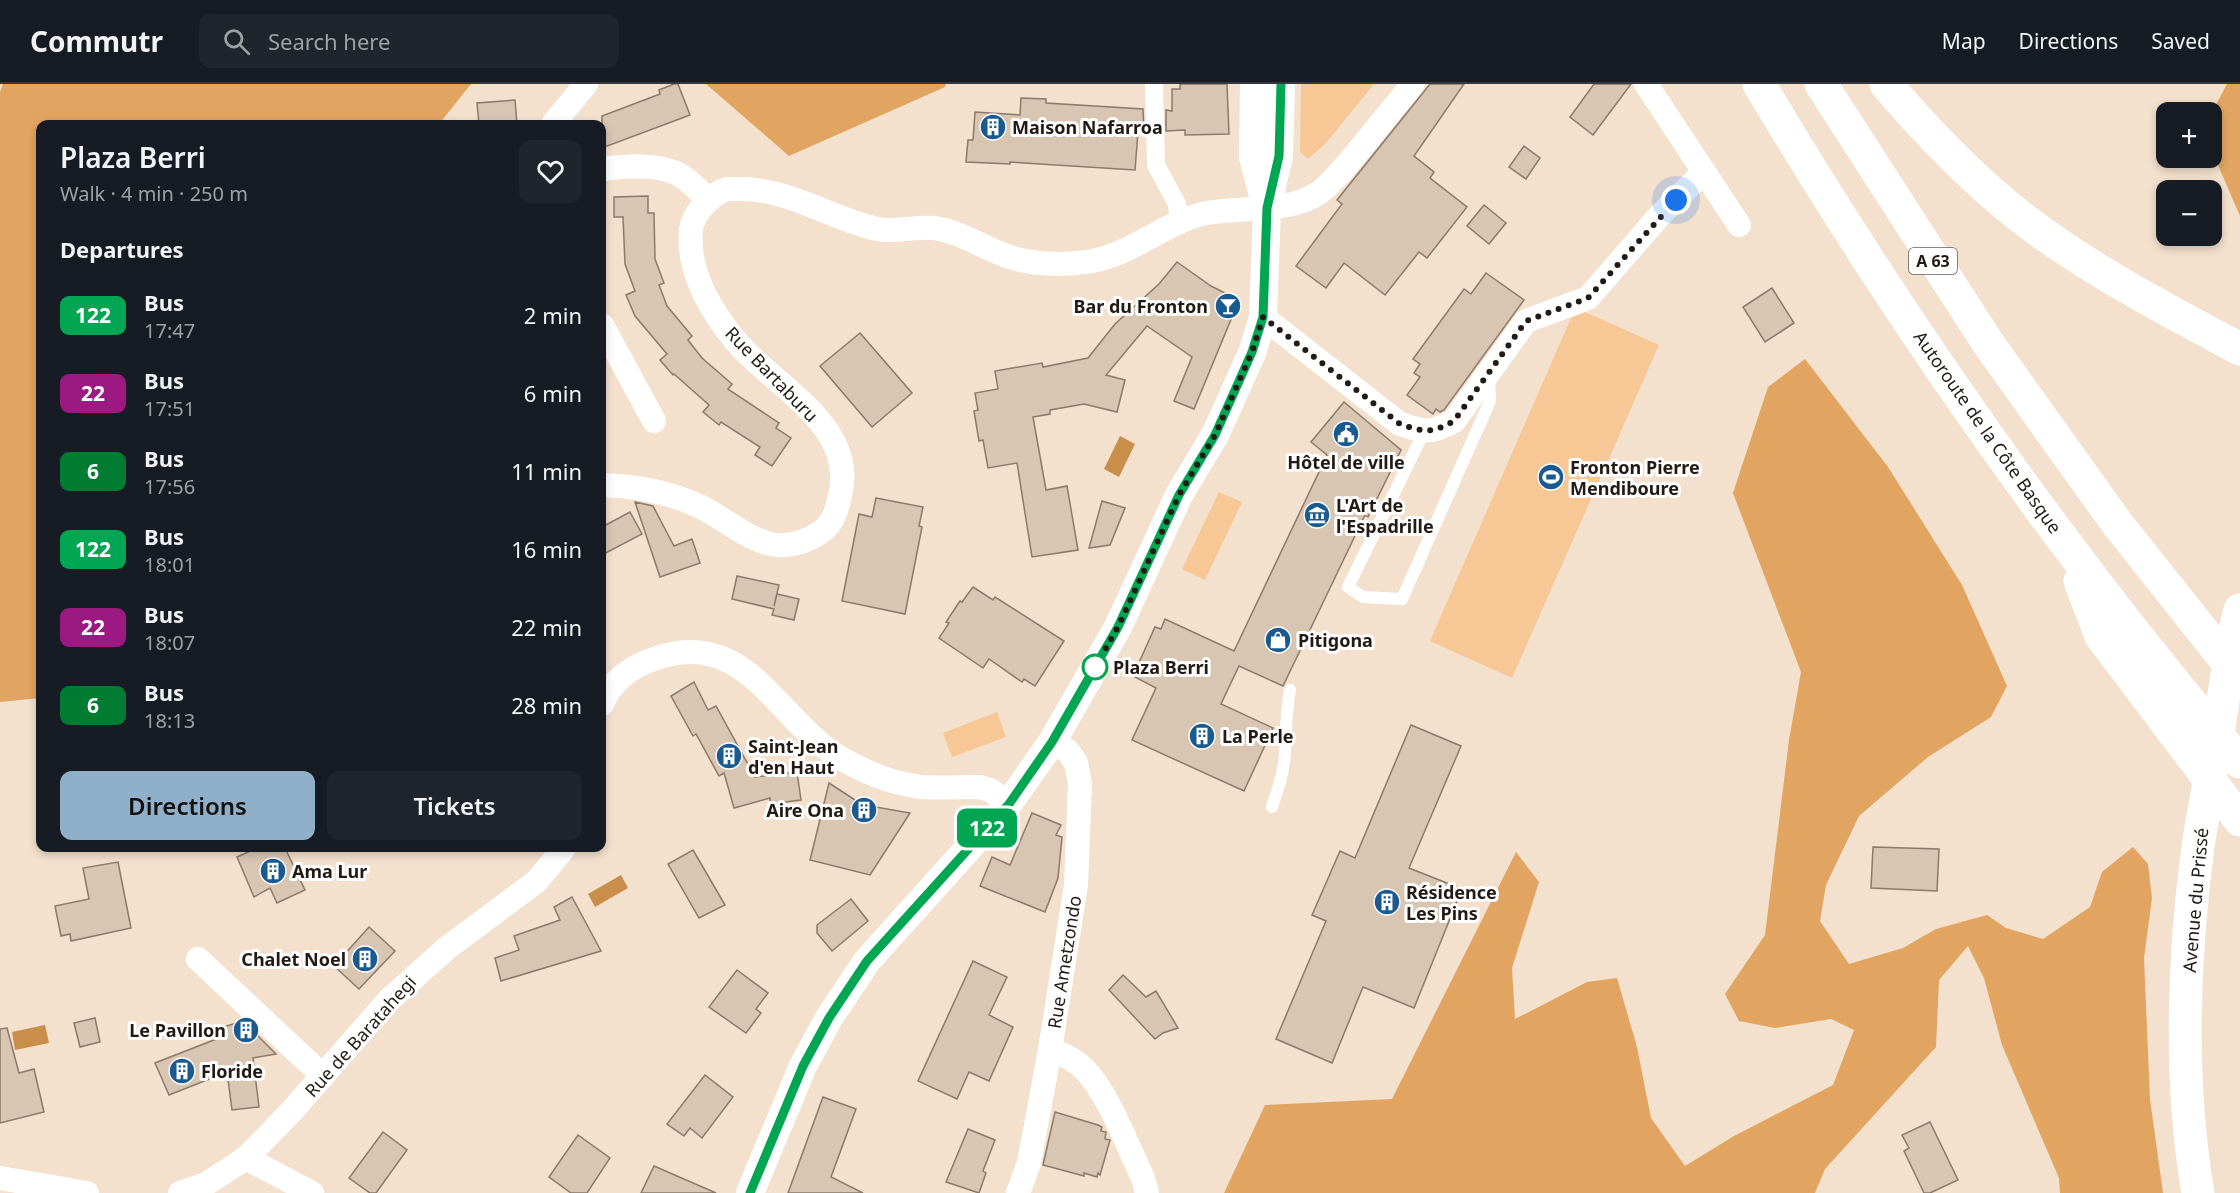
<!DOCTYPE html>
<meta charset="utf-8">
<style>
:root{--surface:#171b24;--page:#20242c;--text:#f1f3f6;--muted:#9ea1a6;--line:#363941;--accent:#90afc8}
body{margin:0;font-family:"Noto Sans",sans-serif;background:var(--page);color:var(--text);height:100vh;display:flex;flex-direction:column;font-size:22px;white-space:nowrap}
*{box-sizing:border-box;margin:0}
p{font-size:20px;color:var(--muted)}
.icon{flex:none;width:33px;height:33px;fill:none;stroke:currentColor;stroke-width:2;stroke-linecap:round;stroke-linejoin:round}
.map{position:relative;flex:1;overflow:hidden}
.panel{position:absolute;left:36px;top:36px;width:570px;height:732px;display:flex;flex-direction:column;background:var(--surface);border-radius:12px;box-shadow:0 3px 9px #0003}
.panel>*{flex:none}
.badge{padding:0 12px;border-radius:9px;font-size:21px;line-height:39px}
.controls{position:absolute;left:2156px;top:18px;display:grid;gap:12px}
.controls a{display:grid;place-items:center;width:66px;height:66px;border-radius:12px;background:var(--surface);box-shadow:0 3px 9px #0003;font-size:30px}
.you{position:absolute;width:30px;height:30px;margin:-15px;border:4px solid #fff;border-radius:50%;background:#1a73e8;box-shadow:0 0 0 9px #1a73e833}
.map>.badge{position:absolute;translate:-50% -50%;box-shadow:0 0 0 3px #fff}
h2{padding:0 24px;font-size:22px;line-height:54px}
.round{display:grid;place-items:center;flex:none;width:63px;height:63px;border-radius:12px;background:var(--page)}
.overview{display:flex;align-items:center;justify-content:space-between;height:102px;padding:0 24px}
h1{font-size:28px;font-weight:600;line-height:45px}
.button{display:flex;gap:12px;margin-top:auto;padding:12px 24px}
.button a{flex:1;height:69px;border-radius:12px;background:var(--accent);color:#111;font-size:24px;font-weight:600;line-height:69px;text-align:center}
.button a+a{background:var(--page);color:var(--text)}
ul{padding:0;list-style:none}
li{display:flex;align-items:center;gap:18px;height:78px;padding:0 24px}
li div{flex:1}
li b{display:block;font-size:22px}
li em{font-style:normal}
li .badge{min-width:66px;font-weight:700;text-align:center}
header{display:flex;align-items:center;gap:36px;box-sizing:border-box;height:84px;padding:0 30px;background:var(--surface);border-bottom:2px solid var(--line)}
header strong{font-size:28px}
nav{display:flex;gap:33px;margin-inline-start:auto;font-size:21px}
.search{width:420px;height:54px;background:var(--page);display:flex;align-items:center;gap:15px;box-sizing:border-box;padding:0 21px;border-radius:12px;color:var(--muted);font-size:22px}
.map>svg:first-child{display:block}
</style>
<header>
<strong>Commutr</strong>
<div class="search"><svg class="icon" aria-label="search" viewBox="0 0 24 24"><circle cx="10" cy="10" r="6"/><path d="M15 15l6 6"/></svg>Search here</div>
<nav><a>Map</a><a>Directions</a><a>Saved</a></nav>
</header>
<div class="map">
<svg width="2240" height="1109" viewBox="0 0 2240 1109">
<rect width="100%" height="100%" fill="#f3e0cd"/>
<g fill="#f7c795">
<path d="M1301 0H1374L1326 59 1308 75 1300 68Z"/>
<path d="M1585 228 1659 261 1512 594 1430 557 1571 234Z"/>
<path d="M1219 408 1242 418 1205 496 1182 485Z"/>
<path d="M997 628 1006 653 952 673 943 649Z"/>
</g>
<g fill="#e1a561">
<path d="M3 0H471L439 40H40V614L0 618V8Z"/>
<path d="M706 0H946L945 3 789 72Z"/>
<path d="M2227 0H2240V132L2211 65V30Z"/>
<path d="M1805 275 1888 383 1962 501 2007 602 1991 633 1928 673 1859 732 1826 801 1820 837 1849 880 1903 864 1936 845 1987 831 2006 844 2043 855 2090 823 2102 788 2133 763 2148 780 2152 814 2144 874 2150 1015 2163 1109H2060L2059 1094 2002 961 1984 894 1968 862 1939 896 1936 963 1825 1085 1815 1109H1224L1265 1021 1392 1015 1516 768 1539 798 1512 884 1515 935 1587 898 1617 894 1637 963 1651 1034 1685 1082 1734 1052 1833 1001 1854 946 1831 935 1775 944 1739 937 1725 910 1765 851 1789 656 1801 588 1733 409 1768 303Z"/>
</g>
<g fill="#c98e4a">
<path d="M1120 352 1135 360 1119 393 1104 385Z"/>
<path d="M621 791 628 804 595 823 588 810Z"/>
<path d="M45 941 49 959 15 966 12 948Z"/>
</g>
<g fill="#d8c6b3" stroke="#8b7a69" stroke-width="1.5">
<path d="M674 0H678L690 31 602 64V32L660 10 659 6Z"/>
<path d="M1180 0H1227L1229 50 1185 51V46L1166 47V26L1172 27V5H1180Z"/>
<path d="M1430 0H1464L1414 72 1434 88 1430 94 1467 123 1427 174 1419 168 1385 211 1344 179 1326 204 1296 182 1342 120 1337 116Z"/>
<path d="M1594 0H1631L1593 51 1570 33Z"/>
<path d="M1021 14 1046 15V19L1143 25 1144 47 1138 48 1135 86 1010 78V80L966 78 968 56H973L975 28 1020 31Z"/>
<path d="M515 16 517 40H479L477 19Z"/>
<path d="M1524 62 1540 74 1526 95 1509 83Z"/>
<path d="M648 112V129H654L655 175 664 199 659 201 667 222 692 252 688 256 702 274 732 300 728 305 779 339 776 344 791 354 772 382 755 371 760 363 721 338 719 341 703 328 709 321 674 290 673 291 660 276 667 270 635 232 626 211 635 207 625 180 623 133H614V113Z"/>
<path d="M1484 121 1506 139 1489 160 1467 142Z"/>
<path d="M1177 178 1211 202 1239 216 1194 325 1174 317 1192 273 1147 242 1106 291 1125 296 1117 328 1084 320 1050 326V330L1033 333 1046 406 1067 402 1078 466 1032 473 1017 379 988 384 983 356 979 357 974 327 978 326 975 309 998 305 995 287 1042 279 1043 283 1088 274 1115 240 1159 200Z"/>
<path d="M1486 189 1524 216 1444 326 1440 328 1436 325 1433 330 1407 311 1420 293 1414 289 1420 280 1413 275 1464 205 1471 210Z"/>
<path d="M1772 204 1794 239 1765 258 1743 223Z"/>
<path d="M860 249 912 309 872 343 820 282Z"/>
<path d="M1344 318 1401 366 1368 433 1365 431 1283 602 1239 582 1221 620 1273 644 1244 707 1132 656 1156 604 1133 592 1155 543 1161 545 1165 535 1234 567 1327 371 1311 358Z"/>
<path d="M876 414 923 423 919 442 922 443 905 530 842 517 859 430 872 433Z"/>
<path d="M1102 417 1125 424 1110 461 1089 464Z"/>
<path d="M635 418 653 422 674 462 692 455 700 479 660 493Z"/>
<path d="M630 428 642 450 602 471V443Z"/>
<path d="M737 492 779 501 774 522 777 510 799 515 794 536 772 531 774 525 732 515Z"/>
<path d="M973 503 993 516 995 513 1064 557 1035 602 1024 595 1022 598 989 575 983 584 939 554 949 539 946 538 960 517 962 518Z"/>
<path d="M694 598 708 626 716 622 755 693 797 688 801 716 770 720V714L734 724 724 689 719 692 696 650 693 652 671 612Z"/>
<path d="M1411 641 1461 662 1409 784 1462 805 1414 924 1363 903 1332 979 1276 955 1326 837 1312 831 1340 767 1355 774Z"/>
<path d="M829 699 855 716 870 722 910 729 870 791 810 776Z"/>
<path d="M1032 729 1061 741 1056 751 1062 753 1058 794 1045 828 980 802 992 773 1010 781Z"/>
<path d="M1873 763 1939 765 1937 807 1871 804Z"/>
<path d="M257 764H285L305 806 277 819 270 804 254 813 237 773Z"/>
<path d="M693 766 725 821 699 834 668 780Z"/>
<path d="M118 778 131 844 71 857 70 850 61 852 55 822 89 815 83 784Z"/>
<path d="M572 813 601 867 501 897 495 874 519 866 514 852 560 836 554 823Z"/>
<path d="M851 815 868 837 832 867 817 849V841Z"/>
<path d="M369 843 395 867 359 905 334 882Z"/>
<path d="M973 877 1007 893 989 931 1013 943 989 997 969 988 957 1015 918 997Z"/>
<path d="M737 886 768 909 756 925 761 929 746 949 709 923Z"/>
<path d="M1123 891 1146 913 1156 907 1178 944 1163 949 1155 955 1109 906Z"/>
<path d="M95 934 100 958 80 963 74 939Z"/>
<path d="M243 937 276 970 253 974 259 1023 232 1026 227 988 169 1011 155 979 224 952 220 944Z"/>
<path d="M7 944 19 989 34 985 44 1028 0 1039V945Z"/>
<path d="M705 991 733 1013 702 1054 690 1044 684 1052 667 1040Z"/>
<path d="M823 1013 856 1025 831 1093 863 1109H788Z"/>
<path d="M1055 1028 1098 1041 1102 1043 1101 1047 1106 1048 1105 1055 1110 1056 1100 1091 1098 1089 1097 1093 1084 1089V1092L1043 1081Z"/>
<path d="M1930 1038 1958 1096 1930 1109H1924L1904 1067 1909 1064 1902 1051Z"/>
<path d="M968 1045 995 1056 983 1087 986 1089 979 1109 946 1098Z"/>
<path d="M383 1048 407 1066 376 1109H370L349 1094Z"/>
<path d="M578 1051 610 1074 587 1109H571L549 1093Z"/>
<path d="M654 1082 716 1109H641Z"/>
</g>
<g fill="none" stroke-linecap="round" stroke-linejoin="round">
<g stroke="#fff" stroke-width="12">
<path d="M1424 348 1348 503 1363 513 1402 515 1490 317 1489 291"/>
<path d="M1272 723C1278 705 1284 688 1285 668 1286 647 1286 627 1290 606"/>
</g>
<path stroke="#fff" stroke-width="18" d="M1154 0 1156 81 1177 120 1179 138"/>
<g stroke="#fff" stroke-width="24">
<path d="M1646 0 1739 141"/>
<path d="M553 40 586 0"/>
<path d="M602 85C625 82 659 79 680 91 690 97 700 108 709 116"/>
<path d="M1263 233 1400 340C1424 348 1431 350 1454 337L1526 237 1588 214 1661 130 1704 88"/>
<path d="M602 241 654 337"/>
<path d="M602 401C632 402 664 407 692 419 737 437 767 484 821 448 833 440 837 425 840 412 858 340 771 301 734 255 709 224 687 186 691 146 693 129 711 110 727 105 729 105 740 105 741 105 790 105 831 135 877 145 895 149 916 142 934 144 965 148 991 170 1021 176 1042 181 1070 181 1092 177 1132 170 1163 140 1202 130 1237 122 1290 130 1320 108 1335 96 1347 81 1359 66 1377 44 1395 22 1413 0"/>
<path d="M602 620C610 599 629 584 651 576 748 539 776 639 844 676 867 689 895 700 921 703 940 704 961 703 980 703L990 706 1009 719"/>
<path d="M198 875 323 992"/>
<path d="M1050 966C1063 970 1077 977 1086 987 1110 1013 1127 1061 1143 1094L1147 1109"/>
<path d="M246 1074 312 1109"/>
<path d="M0 1094 87 1109"/>
<path d="M180 1109 206 1100 246 1074 290 1029 389 916 447 864 537 797 564 764"/>
<path d="M1018 1109 1029 1079 1050 966 1076 801 1080 700 1076 679 1068 667 1052 658"/>
</g>
<g stroke="#fff" stroke-width="28">
<path d="M1254 0 1253 73 1265 119"/>
<path d="M750 1109 803 982 829 934 867 877 1009 719 1052 658 1118 543 1179 411 1215 351 1252 269 1263 233 1267 124 1279 72 1281 0"/>
</g>
<path stroke="#fff" stroke-width="33" d="M2198 1109C2179 999 2183 874 2198 763 2203 727 2211 692 2217 656 2224 613 2229 568 2240 526"/>
<g stroke="#fff" stroke-width="33">
<path d="M1759 0C1901 238 2061 467 2240 678"/>
<path d="M1821 0 1988 259 2116 438 2240 594"/>
<path d="M1886 0C1927 48 1972 95 2022 134 2090 186 2165 225 2240 265"/>
<path d="M2080 497 2101 552 2240 736"/>
</g>
</g>
<g fill="none" stroke-linecap="round" stroke-linejoin="round">
<defs>
<path id="line" d="M750 1109 803 982 829 934 867 877 1009 720 1052 658 1118 543 1179 411 1215 351 1252 268 1263 233 1267 124 1279 72 1281 0"/>
</defs>
<use href="#line" stroke="#fff" stroke-width="14"/>
<use href="#line" stroke="#00a651" stroke-width="9"/>
<path stroke="#221b15" stroke-width="6" stroke-dasharray="0 10.8" d="M1095 583 1118 543 1179 411 1215 351 1252 268 1263 233 1400 340C1424 348 1431 350 1454 337L1526 237 1588 214 1676 116"/>
</g>
<defs>
<symbol id="building-disc" viewBox="-11 -11 22 22"><circle r="9.5" fill="#195b90" stroke="#fff"/><path d="M-4-6H4V6H1V3H-1V6H-4ZM-2.5-4.3h1.7v1.8h-1.7ZM.8-4.3h1.7v1.8H.8ZM-2.5-1h1.7V.8h-1.7ZM.8-1h1.7V.8H.8Z" fill="#fff"/></symbol>
<symbol id="bar-disc" viewBox="-11 -11 22 22"><circle r="9.5" fill="#195b90" stroke="#fff"/><path d="M-6-5H6L.8 .8V4.5H3.5V6h-7V4.5H-.8V.8Z" fill="#fff"/></symbol>
<symbol id="civic-disc" viewBox="-11 -11 22 22"><circle r="9.5" fill="#195b90" stroke="#fff"/><path d="M-.6-6.5H3V-4.5H.6V-3L4-1V1h2V6H-6V1h2V-1L-.6-3ZM-1.2 2.5V6h2.4V2.5Z" fill="#fff"/></symbol>
<symbol id="stadium-disc" viewBox="-11 -11 22 22"><circle r="9.5" fill="#195b90" stroke="#fff"/><path d="M0-5a6.5 5 0 1 0 0 10a6.5 5 0 1 0 0-10ZM-3.5-1.8h7v3.6h-7Z" fill="#fff"/></symbol>
<symbol id="museum-disc" viewBox="-11 -11 22 22"><circle r="9.5" fill="#195b90" stroke="#fff"/><path d="M0-6L6-3V-2H-6V-3ZM-5-1h2V3h-2ZM-1-1h2V3h-2ZM3-1h2V3H3ZM-6 4H6V6H-6Z" fill="#fff"/></symbol>
<symbol id="shop-disc" viewBox="-11 -11 22 22"><circle r="9.5" fill="#195b90" stroke="#fff"/><path d="M-5-2.5h2.3a2.7 3.5 0 0 1 5.4 0H5L5.5 6h-11ZM-1.5-2.5h3a1.5 2.3 0 0 0-3 0Z" fill="#fff"/></symbol>
</defs>
<g fill-rule="evenodd">
<use href="#building-disc" x="978" y="28" width="30" height="30"/>
<use href="#bar-disc" x="1213" y="207" width="30" height="30"/>
<use href="#civic-disc" x="1331" y="335" width="30" height="30"/>
<use href="#stadium-disc" x="1536" y="378" width="30" height="30"/>
<use href="#museum-disc" x="1302" y="416" width="30" height="30"/>
<use href="#shop-disc" x="1263" y="541" width="30" height="30"/>
<use href="#building-disc" x="1187" y="637" width="30" height="30"/>
<use href="#building-disc" x="714" y="657" width="30" height="30"/>
<use href="#building-disc" x="849" y="711" width="30" height="30"/>
<use href="#building-disc" x="258" y="772" width="30" height="30"/>
<use href="#building-disc" x="1372" y="803" width="30" height="30"/>
<use href="#building-disc" x="350" y="860" width="30" height="30"/>
<use href="#building-disc" x="231" y="931" width="30" height="30"/>
<use href="#building-disc" x="167" y="972" width="30" height="30"/>
</g>
<circle fill="#fff" stroke="#00a651" stroke-width="3" cx="1095" cy="583" r="12"/>
<g text-anchor="middle" dominant-baseline="central" stroke-width="6" stroke-linejoin="round" paint-order="stroke">
<rect fill="#fff" stroke="#645f5b" stroke-width="1.5" x="1909" y="164" width="48" height="26" rx="4.5"/>
<g font-size="16" font-weight="bold" fill="#221b15">
<text x="1933" y="177">A 63</text>
</g>
<g font-size="18" font-weight="bold" fill="#221b15" stroke="#fff" text-anchor="start">
<text x="1012" y="43">Maison Nafarroa</text>
<text x="1208" y="222" text-anchor="end">Bar du Fronton</text>
<text x="1346" y="378" text-anchor="middle">Hôtel de ville</text>
<text x="1570" y="383">Fronton Pierre<tspan x="1570" dy="21">Mendiboure</tspan></text>
<text x="1336" y="421">L'Art de<tspan x="1336" dy="21">l'Espadrille</tspan></text>
<text x="1298" y="556">Pitigona</text>
<text x="1222" y="652">La Perle</text>
<text x="748" y="662">Saint-Jean<tspan x="748" dy="21">d'en Haut</tspan></text>
<text x="844" y="726" text-anchor="end">Aire Ona</text>
<text x="292" y="787">Ama Lur</text>
<text x="1406" y="808">Résidence<tspan x="1406" dy="21">Les Pins</tspan></text>
<text x="346" y="875" text-anchor="end">Chalet Noel</text>
<text x="226" y="946" text-anchor="end">Le Pavillon</text>
<text x="201" y="987">Floride</text>
</g>
<g font-size="18" fill="#221b15" stroke="#fff">
<text transform="translate(772 290) rotate(46)">Rue Bartaburu</text>
<text transform="translate(1988 348) rotate(55)">Autoroute de la Côte Basque</text>
<text transform="translate(2195 816) rotate(-85)">Avenue du Prissé</text>
<text transform="translate(1064 878) rotate(-81)">Rue Ametzondo</text>
<text transform="translate(360 952) rotate(-48)">Rue de Baratahegi</text>
</g>
<g font-size="18" font-weight="bold" fill="#221b15" stroke="#fff" text-anchor="start">
<text x="1113" y="583">Plaza Berri</text>
</g>
</g>
</svg>
<div class="controls">
<a>+</a>
<a>−</a>
</div>
<div class="you" style="left:1676px;top:116px"></div>
<b class="badge" style="left:987px;top:744px;background:#00a651;color:#fff">122</b>
<section class="panel">
<div class="overview"><div><h1>Plaza Berri</h1><p>Walk · 4 min · 250 m</p></div><a class="round"><svg class="icon" aria-label="heart" viewBox="0 0 24 24"><path d="M12 20l-8-8c-3-5 5-10 8-4 3-6 11-1 8 4z"/></svg></a></div>
<h2>Departures</h2>
<ul>
<li><span class="badge" style="background:#00a651;color:#fff">122</span><div><b>Bus</b><p>17:47</p></div><em>2 min</em></li>
<li><span class="badge" style="background:#9c1981;color:#fff">22</span><div><b>Bus</b><p>17:51</p></div><em>6 min</em></li>
<li><span class="badge" style="background:#007c32;color:#fff">6</span><div><b>Bus</b><p>17:56</p></div><em>11 min</em></li>
<li><span class="badge" style="background:#00a651;color:#fff">122</span><div><b>Bus</b><p>18:01</p></div><em>16 min</em></li>
<li><span class="badge" style="background:#9c1981;color:#fff">22</span><div><b>Bus</b><p>18:07</p></div><em>22 min</em></li>
<li><span class="badge" style="background:#007c32;color:#fff">6</span><div><b>Bus</b><p>18:13</p></div><em>28 min</em></li>
</ul>
<div class="button"><a>Directions</a><a>Tickets</a></div>
</section>
</div>
